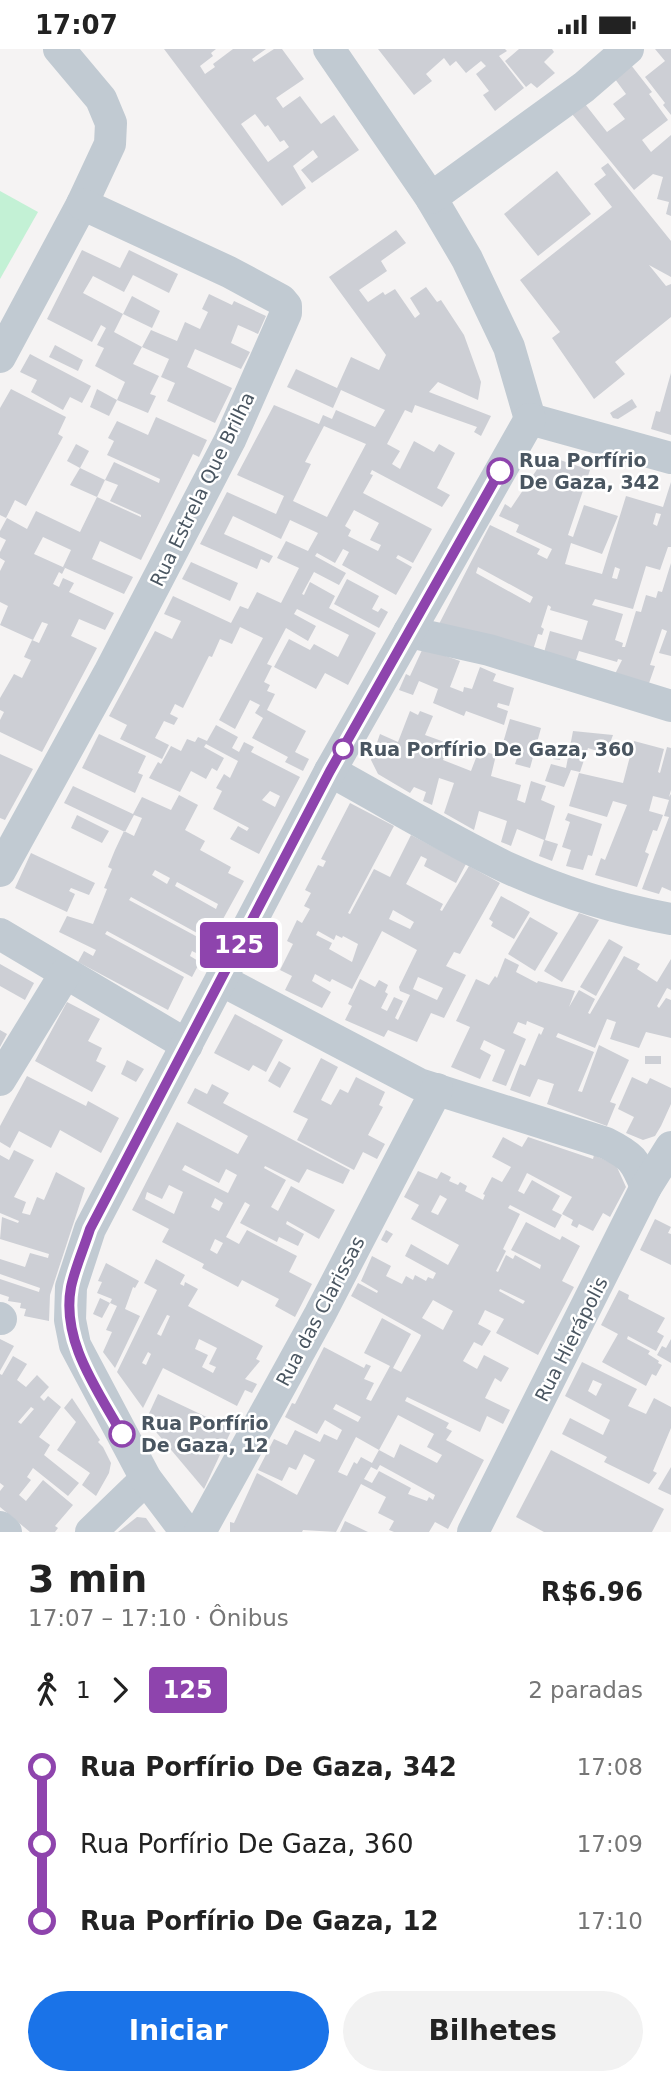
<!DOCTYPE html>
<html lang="pt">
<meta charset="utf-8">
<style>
:root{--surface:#fff;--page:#f2f2f2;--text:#222;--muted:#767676;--accent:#1a73e8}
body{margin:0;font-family:"DejaVu Sans",sans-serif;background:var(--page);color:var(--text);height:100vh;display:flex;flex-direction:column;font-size:26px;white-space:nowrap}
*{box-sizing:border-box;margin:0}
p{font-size:23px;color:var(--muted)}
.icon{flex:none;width:38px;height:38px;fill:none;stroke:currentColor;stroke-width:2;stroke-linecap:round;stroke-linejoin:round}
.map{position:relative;height:1483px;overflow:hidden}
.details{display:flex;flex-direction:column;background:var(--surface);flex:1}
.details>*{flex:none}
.badge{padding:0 14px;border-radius:5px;font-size:24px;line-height:46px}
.map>.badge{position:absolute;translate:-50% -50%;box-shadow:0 0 0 4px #fff}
.legs{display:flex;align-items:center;gap:10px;height:77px;padding:0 28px;font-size:23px}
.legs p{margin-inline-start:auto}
.summary{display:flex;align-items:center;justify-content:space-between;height:119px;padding:0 28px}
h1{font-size:38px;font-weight:800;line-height:52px}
.button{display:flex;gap:14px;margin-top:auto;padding:14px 28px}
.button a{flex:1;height:80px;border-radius:42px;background:var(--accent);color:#fff;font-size:28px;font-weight:800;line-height:80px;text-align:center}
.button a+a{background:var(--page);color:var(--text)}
ul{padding:0 28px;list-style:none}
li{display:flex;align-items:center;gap:24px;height:77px;font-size:26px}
li i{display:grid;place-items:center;width:10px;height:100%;margin:0 9px;background:currentColor}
li i::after{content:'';width:18px;height:18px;margin:-9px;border:5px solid;border-radius:50%;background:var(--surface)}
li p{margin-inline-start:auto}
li:first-child i{background:linear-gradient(#0000 50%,currentColor 0)}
li:last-child i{background:linear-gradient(currentColor 50%,#0000 0)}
.status{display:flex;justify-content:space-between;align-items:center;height:49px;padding:0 35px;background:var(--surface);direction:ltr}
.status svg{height:19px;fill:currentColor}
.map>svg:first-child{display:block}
</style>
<div class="status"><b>17:07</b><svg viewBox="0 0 49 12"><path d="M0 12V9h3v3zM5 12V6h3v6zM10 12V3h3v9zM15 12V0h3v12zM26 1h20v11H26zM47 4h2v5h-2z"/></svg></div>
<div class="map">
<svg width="671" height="1483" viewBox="0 0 671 1483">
<rect width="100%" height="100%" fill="#f5f3f3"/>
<path fill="#c3f1d5" d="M0 142 38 163 0 230Z"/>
<g fill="#cdcfd5" fill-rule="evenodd">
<path d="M164 0H216L211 4 213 7 200 17 205 25 215 18 213 15 233 0H266L252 10 254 13 274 0H282L304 30 276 49 283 59 300 47 321 75 334 66 359 101 312 134 301 121 318 108 313 101 293 117 306 139 282 157ZM255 65 265 78 268 76 280 93 284 91 289 98 268 113 241 75Z"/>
<path d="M378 0H505L507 2 499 7 524 39 495 62 483 46 489 42 476 25 486 17 481 12 466 24 456 12 450 17 444 9 426 25 432 32 414 46Z"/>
<path d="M519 0H552L554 3 544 13 555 24 537 39 531 34 526 38 505 12Z"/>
<path d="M655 0H671V66L663 56 665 54 645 28 665 12Z"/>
<path d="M631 16 652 43 649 45 668 71 642 91 651 103 671 86V167L666 165 669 153 657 150 663 128 653 125 634 141 572 65 585 55 607 83 625 70 613 55 626 45 615 30Z"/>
<path d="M608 114 671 192V228L649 216 666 237 671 235V268L615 313 625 325 594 350 552 289 560 283 520 231 612 158 594 135 606 126 601 119Z"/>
<path d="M557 122 591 165 538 207 504 165Z"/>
<path d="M396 181 406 194 381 212 387 222 359 241 368 253 383 243 385 246 395 240 415 269 420 265 410 249 426 238 437 253 441 251 464 286 481 333 478 351 438 333 429 343 491 367 481 387 474 383 477 378 415 356 412 364 405 361 387 395 400 402 392 415 400 420 414 392 434 403 439 395 455 404 437 439 450 446 442 458 372 421 370 425 373 426 363 444 432 480 413 514 398 506 396 509 412 518 396 546 342 516 349 503 343 500 335 514 317 504 315 507 346 524 339 536 314 523 302 545 304 546 310 533 335 547 329 559 376 584 348 636 325 624 316 640 274 618 289 590 310 601 314 595 338 608 349 586 297 560 294 565 316 577 308 592 286 579 267 615 272 617 264 633 270 636 267 642 275 645 267 661 306 682 295 703 309 710 303 722 285 713 288 708 252 689 263 669 255 664 260 656 250 651 235 680 219 671 263 589 240 578 232 595 220 590 212 608 209 607 183 659 175 655 170 665 178 669 174 676 164 672 155 689 169 696 162 710 120 690 127 676 109 667 155 582 172 590 181 572 164 565 173 547 231 574 240 557 248 560 257 543 281 554 299 519 277 509 286 492 308 502 318 484 290 471 281 490 233 467 224 485 273 507 269 514 261 510 257 520 200 495 227 443 276 465 284 447 237 426 274 356 319 375 323 366 332 370 336 361 375 378 385 361 341 341 333 359 287 338 296 320 337 339 351 308 379 321 386 306 329 228ZM324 377 366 395 327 468 293 452 311 415 305 413ZM354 461 379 474 370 491 381 496 378 502 348 487 351 481 345 477Z"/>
<path d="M82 201 120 219 129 201 178 225 169 244 133 226 124 243 93 227 83 244 123 265 114 283 142 298 133 315 159 327 150 345 156 347 148 364 117 351 109 367 90 358 97 340 117 351 125 333 95 317 104 299 97 296 106 279 101 276 92 293 47 270Z"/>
<path d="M209 245 232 256 234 252 266 267 258 285 238 276 231 294 250 303 241 320 195 300 187 318 232 339 215 374 167 352 175 334 161 328 169 310 142 298 151 281 177 292 185 273 200 280 208 263 202 260Z"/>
<path d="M132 247 160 262 152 279 123 265Z"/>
<path d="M55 296 83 311 78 322 49 308Z"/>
<path d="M30 305 91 337 82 354 70 348 63 361 31 343 37 331 20 323Z"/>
<path d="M671 324V386L651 380 656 362 660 363Z"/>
<path d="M11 340 66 368 58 385 63 388 26 457 15 451 6 469 0 466V359Z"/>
<path d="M632 350 637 358 618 370 613 369 610 364Z"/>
<path d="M156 368 207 391 199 408 193 405 141 511 100 492 92 510 133 528 124 545 63 518 71 501 43 488 34 505 65 519 62 525 59 523 53 535 59 538 63 529 74 534 69 543 114 564 105 581 79 570 71 587 97 599 42 703 0 683V671L4 663 0 661V649L14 625 22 629 31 611 24 608 32 591 39 594 48 575 42 573 33 591 0 576 8 557 0 553V522L5 512 0 509V503L6 491 0 488V482L7 469 27 480 36 462 80 483 97 448 141 468V466L110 452 118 436 105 431 114 413 159 434 160 430 107 406 114 392 108 389 117 372 148 386Z"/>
<path d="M76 395 89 402 80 419 67 412Z"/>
<path d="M544 410H557L590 421 568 486 573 488 584 456 618 467 602 505 571 494 565 515 602 525 626 447 663 458 671 433V498H668L660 521 646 517 633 560 595 550 592 556 623 565 615 591 623 594 622 598H625L636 562 641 563 646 546 656 549 658 542 662 543 671 514V607L659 604 667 582 662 580 650 616 655 617 647 640 613 629 622 611 618 610 617 613 579 602 574 617 543 607 550 582 582 591 588 572 550 561 551 558 548 556 541 578 544 580 542 586 538 585 532 604 439 575 490 476 540 500 537 505 547 510 552 500 516 483 519 476 499 467 505 455 511 459ZM656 464 661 465 657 477 653 475ZM478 518 533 548 530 554 476 524ZM615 518 620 520 617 530 612 529Z"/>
<path d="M80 419 105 431 97 448 70 436Z"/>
<path d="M191 513 238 534 230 552 182 530Z"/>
<path d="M347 530 379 547 372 560 378 563 381 559 388 563 379 579 334 555Z"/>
<path d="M423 599 460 612 450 638 463 643 464 638 472 640 480 618 496 625 493 632 514 639 509 657 498 654 497 658 508 662 504 676 466 662 464 667 433 654 438 640 419 632 413 646 399 641 406 625 410 627Z"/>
<path d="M410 662 418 666 420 662 433 667 425 686 450 695 443 711 471 722 479 701 496 706 491 727 521 736 517 751 525 754 531 732 546 737 541 751 555 757 545 791 558 795 552 812 539 807 544 791 517 780 511 797 501 793 507 772 479 762 474 781 444 764 454 734 439 729 432 756 423 752 426 743 414 738 410 744 378 725 371 711 380 685 398 693Z"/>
<path d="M510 670 541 679 530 719 515 715 517 709 500 704Z"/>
<path d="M216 676 238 688 232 699 239 703 244 693 254 698 251 703 300 728 259 805 230 790 238 777 247 782 249 779 213 760 222 742 216 739 224 725 230 729 238 712 206 695 204 698 224 709 217 722 212 719 206 730 191 722 180 743 149 729 158 713 161 715 171 697 181 702 187 690 195 693 198 688 207 692ZM270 742 280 747 275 758 262 751Z"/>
<path d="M573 682 613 686 606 705 588 699 580 723 571 721 564 738 545 732 551 715 566 719Z"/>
<path d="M99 685 146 707 138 724 143 726 135 744 82 719Z"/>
<path d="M634 692 664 700 658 723 660 724 667 698 671 699V741L669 748 671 745V842L662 838 659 845 642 840 669 768 664 767 669 751 653 747 649 762 663 766 657 782 653 781 645 803 649 805 637 838 595 826 601 809 605 811 627 756 613 752 607 768 569 757 579 724 623 734Z"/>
<path d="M557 696 563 697 560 711 553 710Z"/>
<path d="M0 705 33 720 5 771 0 769Z"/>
<path d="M73 737 133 765 142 748 171 761 179 746 198 756 185 781 205 792 200 801 231 818 228 824 244 832 212 890 199 883V885L131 848 129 851 205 892 198 905 192 902 190 907 200 913 192 928 107 882 105 885 184 928 168 961 78 913 84 902 93 907 96 901 59 883 67 867 93 875 107 840 104 839 112 820 108 818 115 801 124 782 134 787 142 769 134 766 125 783 64 754ZM155 821 170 829 167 835 152 826ZM177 833 218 855 216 860 175 837Z"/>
<path d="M350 754 394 777 348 864 350 865 374 820 390 828 411 786 466 815 456 834 424 817 427 810 421 807 406 835 443 855 440 861 442 862 469 817 500 834 460 905 454 903 446 917 466 926 444 969 431 964 417 993 388 981 384 988 345 971 352 957 348 955 360 930 375 938 379 931 388 936 385 943 388 945 381 959 387 962 394 948 403 952 395 969 398 971 410 946 400 942 399 938 417 901 382 882 352 940 332 930 330 933 315 925 312 932 331 943 322 959 285 941 292 927 280 921 293 895 287 892 297 871 302 874 310 860 304 857 311 844 305 841 318 816 323 818 326 812 321 810ZM393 861 414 873 410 880 389 870ZM318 882 334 891 336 886 342 889 343 887 358 895 352 913 329 900 332 894 316 886ZM418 928 443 939 437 951 413 940Z"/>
<path d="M568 764 602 775 592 807 588 806 583 821 566 817 571 801 562 798 570 773 565 771Z"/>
<path d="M77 766 109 782 102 794 71 779Z"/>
<path d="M31 804 95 834 89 846 71 839 69 842 75 845 67 863 15 839Z"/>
<path d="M501 847 530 863 514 890 491 877 493 873 489 870Z"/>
<path d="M579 864 599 871 562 933 544 922Z"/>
<path d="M530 868 558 884 535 922 508 905Z"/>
<path d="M609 890 623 898 596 947 580 938Z"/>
<path d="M624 907 640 915 637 920 657 933 671 910V941L667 939 657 957 659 959 666 949 671 951V989L646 983 639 999 610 990 616 973 607 970 595 999 558 984 556 988 594 1003 578 1042 582 1043 599 996 629 1011 610 1053 616 1055 607 1077 547 1055 554 1035 538 1030 530 1048 510 1041 520 1015 525 1017 539 984 541 986 544 979 527 972 526 976 518 973 513 984 526 990 506 1037 492 1032 505 1001 484 991 480 1000 491 1006 480 1030 451 1018 470 978 456 972 476 930 489 936 495 927 497 929 505 909 519 916 516 923 537 934 538 932 575 942 569 958 579 941 595 950 588 964 590 965Z"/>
<path d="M0 915 34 934 25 951 0 937Z"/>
<path d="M67 953 100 970 88 992 102 999 96 1012 106 1017 92 1043 35 1012Z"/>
<path d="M235 965 283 991 266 1023 253 1016 249 1022 214 1004Z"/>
<path d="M0 981 7 985 0 998Z"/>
<rect x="645" y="1007" width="16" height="8"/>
<path d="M321 1009 338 1018 321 1051 331 1056 340 1040 348 1044 356 1028 385 1043 379 1056 383 1058 368 1086 385 1095 377 1110 363 1103 354 1121 297 1091 308 1070 293 1063Z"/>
<path d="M127 1011 144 1020 136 1033 121 1025Z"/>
<path d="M279 1012 291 1019 280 1039 268 1032Z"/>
<path d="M27 1027 86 1057 88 1052 119 1069 101 1104 60 1081 51 1099 19 1082 10 1099 0 1093V1077Z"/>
<path d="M632 1028 647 1035 650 1029 671 1039V1055L661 1077 655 1087 643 1091 626 1084 634 1068 618 1060Z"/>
<path d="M212 1035 229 1044 223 1054 350 1121 343 1135 307 1120 299 1134 265 1117 264 1119 286 1131 271 1158 278 1162 291 1137 335 1161 319 1190 287 1172 286 1175 304 1185 298 1197 279 1188 277 1193 240 1174 250 1156 245 1153 226 1188 239 1195 247 1181 297 1207 289 1223 312 1235 295 1268 275 1257 279 1250 242 1231 238 1238 202 1219 204 1215 162 1193 169 1180 132 1161 177 1073 238 1105 248 1087 187 1054 195 1039 207 1045ZM185 1116 219 1134 226 1120 237 1126 228 1144 182 1121ZM169 1136 183 1143 174 1165 145 1150 147 1143 162 1150ZM215 1149 223 1154 219 1162 211 1158ZM215 1190 223 1194 217 1205 210 1201Z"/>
<path d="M503 1088 522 1098 528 1088 593 1110 594 1106 616 1116 626 1138 610 1168 603 1164 593 1182 579 1175 577 1179 571 1176 573 1171 562 1165 572 1148 527 1124 518 1142 524 1145 532 1131 560 1147 552 1161 562 1166 555 1179 510 1156 508 1159 520 1165 503 1200 506 1202 496 1222 498 1223 506 1206 513 1210 515 1206 540 1220 541 1216 511 1201 526 1173 560 1191 562 1187 580 1197 562 1232 574 1238 538 1306 496 1284 504 1270 485 1261 478 1275 491 1282 482 1297 474 1293 463 1312 477 1320 484 1306 509 1319 501 1333 495 1329 485 1349 510 1361 503 1375 487 1367 480 1383 407 1348 405 1352 449 1374 446 1379 452 1382 446 1391 484 1411 448 1480 435 1473 429 1483H394L389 1481 394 1472 378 1464 386 1448 361 1435 336 1483 303 1481 302 1483H230V1473L234 1474 257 1424 297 1446 315 1411 304 1405 296 1421 289 1418 282 1432 258 1421 274 1390 287 1396 295 1381 320 1393 324 1385 337 1391 342 1381 325 1371 317 1385 285 1368 292 1354 295 1355 324 1298 364 1319 366 1315 371 1317 364 1330 374 1334 366 1350 371 1352 390 1317 364 1304 382 1269 411 1285 393 1319 401 1323 420 1289 421 1286 351 1247 358 1234 377 1244 378 1242 361 1232 372 1207 391 1217 386 1227 402 1235 406 1227 413 1231 415 1226 426 1232 428 1228 433 1230 436 1224 405 1207 411 1195 448 1216 459 1196 411 1170 419 1156 404 1148 418 1122 437 1130 441 1123 451 1128 449 1132 458 1136 460 1133 467 1137 465 1142 483 1151 485 1146 483 1145 492 1128 502 1133 511 1118 492 1108ZM440 1146 447 1150 438 1166 431 1163ZM500 1240 525 1252 523 1255 499 1242ZM433 1251 453 1262 443 1281 422 1269ZM336 1355 361 1368 358 1373 333 1360ZM398 1366 434 1385 427 1398 442 1406 437 1414 400 1395 394 1409 379 1401 372 1414 361 1408 357 1415 354 1413 347 1427 338 1423 356 1388 379 1401ZM380 1416 435 1446 433 1451 429 1448 427 1452 408 1445 411 1439 379 1422 372 1434 364 1430 371 1418 377 1421Z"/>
<path d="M14 1101 34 1111 14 1148 26 1153 22 1164 30 1166 37 1148 44 1151 56 1123 85 1139 50 1246 49 1272 24 1267 26 1260 20 1259 21 1254 8 1252 9 1248 0 1245V1230L39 1243 40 1239 0 1225V1210L25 1218 30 1204 48 1209 49 1205 0 1190 2 1168 18 1174 19 1172 0 1164V1106L9 1111Z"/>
<path d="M655 1170 671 1178 668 1184 671 1185V1216L640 1201Z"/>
<path d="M386 1181 393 1185 387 1194 381 1191Z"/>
<path d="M156 1210 185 1226 180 1235 184 1237 185 1233 198 1240 188 1257 263 1297 256 1310 260 1312 245 1330 257 1335 252 1344 245 1341 237 1357 163 1319 143 1359 117 1323 157 1241 144 1234ZM167 1266 170 1267 161 1287 157 1285ZM199 1290 217 1299 209 1315 216 1318 213 1324 202 1318 208 1306 195 1300ZM148 1303 151 1305 146 1316 142 1314Z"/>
<path d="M106 1214 139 1232 135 1239 133 1238 125 1260 140 1267 115 1319 103 1303 112 1283 106 1281 117 1257 110 1254 112 1250 97 1244 102 1233 98 1232Z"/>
<path d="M619 1241 629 1246 628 1250 665 1269 657 1283 664 1287 656 1302 628 1287 627 1290 650 1302 648 1305 659 1312 658 1314 662 1316 656 1327 652 1325 646 1337 602 1313 618 1285 601 1276Z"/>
<path d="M100 1249 110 1254 102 1269 93 1265Z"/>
<path d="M0 1290 14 1297 0 1322Z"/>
<path d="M671 1290V1314L657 1306 662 1297 666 1299Z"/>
<path d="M13 1307 27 1315 17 1331 26 1338 37 1326 49 1338 40 1348 44 1352 48 1347 61 1358 39 1388 50 1396 44 1406 79 1434 68 1447 33 1419 27 1428 31 1431 19 1446 26 1452 43 1431 73 1456 55 1477 58 1479 55 1483H30L0 1458V1442L4 1437 0 1434V1325L2 1326ZM31 1358 34 1360 21 1375 18 1373Z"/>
<path d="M582 1313 637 1340 628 1357 646 1365 654 1349 671 1358V1379L653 1422 657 1424 649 1435 604 1413 607 1408 562 1385 570 1369 603 1386 610 1371 565 1347ZM593 1331 602 1335 596 1347 588 1342Z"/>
<path d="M158 1345 232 1380 204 1440 146 1371Z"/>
<path d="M72 1349 100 1391 98 1393 103 1398 111 1414 109 1424 96 1447 82 1436 90 1424 57 1401 76 1373 64 1359Z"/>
<path d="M551 1401 664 1460 652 1483H544L516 1468Z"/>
<path d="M671 1418V1446L658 1440Z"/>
<path d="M137 1468 146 1469 156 1483H118Z"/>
<path d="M345 1472 368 1483H340Z"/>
</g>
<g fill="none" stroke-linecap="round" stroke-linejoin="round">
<g stroke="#c1cad2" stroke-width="32">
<path d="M329 0 431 149 467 210 509 298 530 370"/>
<path d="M431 149 584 38 628 0"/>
<path d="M0 308 82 155 110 95 111 74 101 50 59 0"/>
<path d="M530 370 671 409"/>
<path d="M409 583 489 601 671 657"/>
<path d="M330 722C389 754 447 790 508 819 559 842 616 860 671 870"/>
<path d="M0 822 109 624 230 391 286 264V257L281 251 229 223 82 155"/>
<path d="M0 885 187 996"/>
<path d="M221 931 419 1035 606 1094C632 1107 635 1111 646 1138"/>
<path d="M0 1031 65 925"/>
<path d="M0 1269 1 1270"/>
<path d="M0 1478 6 1483"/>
<path d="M91 1483 146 1430"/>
<path d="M186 1483 146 1430 75 1296 70 1271 71 1238 90 1180 330 722 530 370"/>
<path d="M200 1483 320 1265 437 1040"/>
<path d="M473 1483 646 1138 671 1098"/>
</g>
</g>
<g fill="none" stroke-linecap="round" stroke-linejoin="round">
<defs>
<path id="line-1" d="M122 1385C97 1340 61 1292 71 1238 75 1219 84 1199 90 1180L330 722 500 422"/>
</defs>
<use href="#line-1" stroke="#fff" stroke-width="16"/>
<use href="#line-1" stroke="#8e44ad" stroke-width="10"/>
</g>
<g fill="#fff" stroke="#8e44ad" stroke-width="3.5">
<circle cx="500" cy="422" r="12"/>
<circle cx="343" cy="700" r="9"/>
<circle cx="122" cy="1385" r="12"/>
</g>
<g text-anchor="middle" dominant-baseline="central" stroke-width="5" stroke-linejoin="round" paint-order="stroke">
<g font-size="19" font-weight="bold" fill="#4a5661" stroke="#fff" text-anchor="start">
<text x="519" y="411">Rua Porfírio<tspan x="519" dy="22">De Gaza, 342</tspan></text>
<text x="359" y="700">Rua Porfírio De Gaza, 360</text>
<text x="141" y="1374">Rua Porfírio<tspan x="141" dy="22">De Gaza, 12</tspan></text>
</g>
<g font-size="19" fill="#4a5661" stroke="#fff">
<text transform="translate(202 440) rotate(-64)">Rua Estrela Que Brilha</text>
<text transform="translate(320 1262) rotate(-62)">Rua das Clarissas</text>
<text transform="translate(571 1290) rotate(-63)">Rua Hierápolis</text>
</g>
</g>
</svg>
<b class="badge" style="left:239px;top:896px;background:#8e44ad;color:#fff">125</b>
</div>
<section class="details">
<div class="summary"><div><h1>3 min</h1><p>17:07 – 17:10 · Ônibus</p></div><b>R$6.96</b></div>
<div class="legs"><svg class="icon" aria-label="walk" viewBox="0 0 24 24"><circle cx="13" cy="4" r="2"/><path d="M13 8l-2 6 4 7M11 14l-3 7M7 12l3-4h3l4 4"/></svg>1<svg class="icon" aria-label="forward" viewBox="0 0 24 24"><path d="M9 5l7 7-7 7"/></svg><b class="badge" style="background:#8e44ad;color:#fff">125</b><p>2 paradas</p></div>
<ul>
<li><i style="color:#8e44ad"></i><b>Rua Porfírio De Gaza, 342</b><p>17:08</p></li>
<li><i style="color:#8e44ad"></i><span>Rua Porfírio De Gaza, 360</span><p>17:09</p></li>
<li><i style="color:#8e44ad"></i><b>Rua Porfírio De Gaza, 12</b><p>17:10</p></li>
</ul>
<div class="button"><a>Iniciar</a><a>Bilhetes</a></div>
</section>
